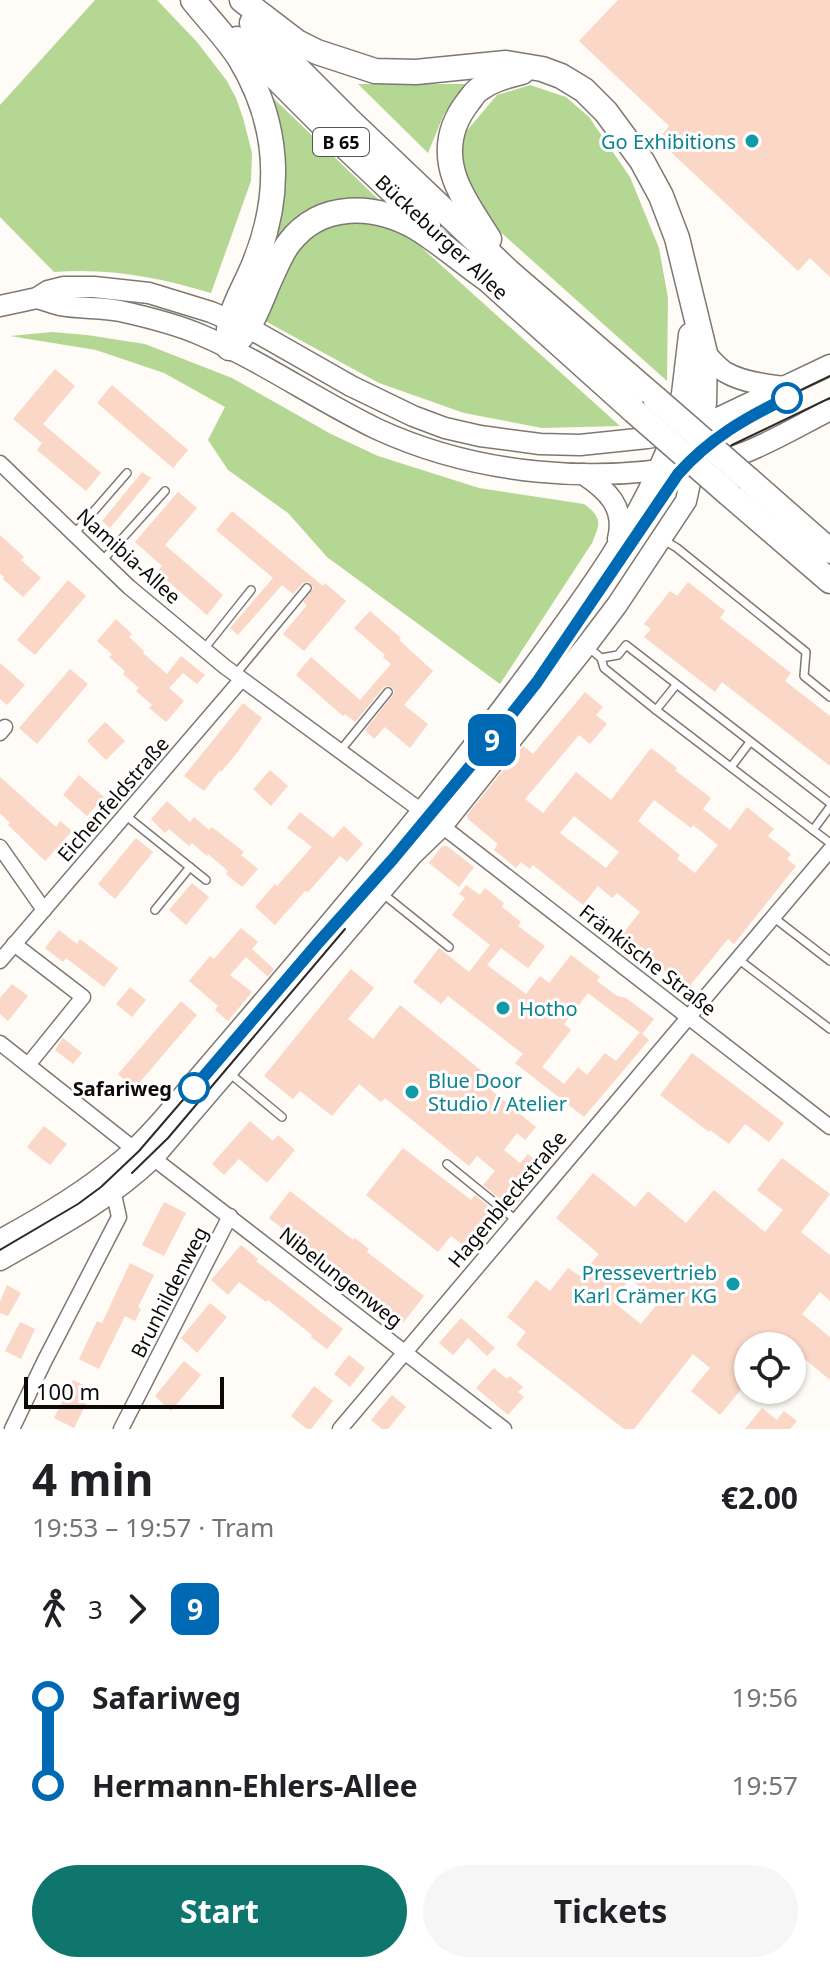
<!DOCTYPE html>
<meta charset="utf-8">
<style>
:root{--surface:#fff;--page:#f6f6f6;--text:#202124;--muted:#757577;--accent:#0f766e}
body{margin:0;font-family:"Noto Sans",sans-serif;background:var(--page);color:var(--text);height:100vh;display:flex;flex-direction:column;font-size:30px;white-space:nowrap}
*{box-sizing:border-box;margin:0}
p{font-size:26px;color:var(--muted)}
.icon{flex:none;width:44px;height:44px;fill:none;stroke:currentColor;stroke-width:2;stroke-linecap:round;stroke-linejoin:round}
.map{position:relative;height:1429px;overflow:hidden}
.side{display:flex;flex-direction:column;background:var(--surface);flex:1}
.side>*{flex:none}
.badge{padding:0 16px;border-radius:12px;font-size:28px;line-height:52px}
.controls{position:absolute;left:734px;top:1332px;display:grid;gap:16px}
.controls a{display:grid;place-items:center;width:72px;height:72px;border-radius:50%;background:var(--surface);box-shadow:0 2px 6px #0004;font-size:40px}
.scale{position:absolute;left:24px;bottom:20px;width:200px;box-sizing:border-box;padding-left:8px;border:4px solid #0d0b09;border-top:0;font-size:22px;line-height:28px;white-space:nowrap;color:#0d0b09;-webkit-text-stroke:6px #fff;paint-order:stroke}
.map>.badge{position:absolute;translate:-50% -50%;box-shadow:0 0 0 4px #fff}
.legs{display:flex;align-items:center;gap:12px;height:88px;padding:0 32px;font-size:26px}
.legs p{margin-inline-start:auto}
.headline{display:flex;align-items:center;justify-content:space-between;height:136px;padding:0 32px}
h1{font-size:44px;font-weight:700;line-height:60px}
.action{display:flex;gap:16px;margin-top:auto;padding:16px 32px}
.action a{flex:1;height:92px;border-radius:48px;background:var(--accent);color:#fff;font-size:32px;font-weight:700;line-height:92px;text-align:center}
.action a+a{background:var(--page);color:var(--text)}
ul{padding:0 32px;list-style:none}
li{display:flex;align-items:center;gap:28px;height:88px;font-size:30px}
li i{display:grid;place-items:center;width:12px;height:100%;margin:0 10px;background:currentColor}
li i::after{content:'';width:20px;height:20px;margin:-10px;border:6px solid;border-radius:50%;background:var(--surface)}
li p{margin-inline-start:auto}
li:first-child i{background:linear-gradient(#0000 50%,currentColor 0)}
li:last-child i{background:linear-gradient(currentColor 50%,#0000 0)}
.map>svg:first-child{display:block}
</style>
<div class="map">
<svg width="830" height="1429" viewBox="0 0 830 1429">
<rect width="100%" height="100%" fill="#fffbf6"/>
<g fill="#b5d794">
<path d="M95 0H157L197 42 227 81 236 98 243 118 252 153 251 181 211 293C156 277 111 268 54 272L0 217V105Z"/>
<path d="M358 84H466L444 114 428 153Z"/>
<path d="M530 85 566 97 589 117 630 177 659 248 668 298 667 381 497 229 460 174 464 134 497 95Z"/>
<path d="M268 93 383 204 276 247 270 245Z"/>
<path d="M383 213 620 426 542 428 464 413 379 383 254 315 302 230Z"/>
<path d="M52 332 87 335 145 344 232 378 331 434 378 456 479 488 584 504C603 518 600 524 592 543L500 684 327 557 288 513 228 470 208 440 225 407 164 373 96 350 10 336Z"/>
</g>
<g fill="#fad7c6" fill-rule="evenodd">
<path d="M618 0H830V277L810 258 798 271 658 140 669 126 579 41Z"/>
<path d="M55 369 75 386 43 424 101 473 86 491 37 450 42 443 13 419Z"/>
<path d="M112 385 188 450 173 468 97 403Z"/>
<path d="M142 472 151 478 110 528 102 521Z"/>
<path d="M178 492 197 508 165 545 223 595 207 615 157 572 162 566 135 542Z"/>
<path d="M232 511 323 586 325 583 346 601 304 651 283 634 307 605 303 602 313 588 309 582 303 583 293 594 282 585 238 635 230 628 273 578 216 530Z"/>
<path d="M0 535 24 557 21 560 41 578 23 597 3 579 4 577 0 573Z"/>
<path d="M68 580 86 596 35 655 17 640Z"/>
<path d="M688 582 725 611 720 618 791 673 785 681 830 716V766L722 682 715 692 644 637 651 629 644 624 670 591 677 596Z"/>
<path d="M370 611 401 638 399 640 433 671 404 705 428 724 410 748 385 727 374 739 365 730 393 695 394 690 391 687 386 686 383 688 355 722 345 714 343 716 296 675 311 657 360 700 391 664 383 657 385 655 354 628Z"/>
<path d="M116 619 132 634 129 637 144 651 143 653 167 674 181 656 205 675 197 684 183 673 169 688 184 701 166 722 149 708 152 705 136 691 139 688 123 674 125 671 109 657 112 654 97 641Z"/>
<path d="M0 663 25 685 7 705 0 699Z"/>
<path d="M70 669 88 684 37 744 19 728Z"/>
<path d="M585 692 603 707 596 715 607 724 590 744 579 735 525 799 543 813 576 772 611 800 651 748 677 768 675 770 711 798 703 809 730 830 747 807 774 829 768 836 791 854 787 859 796 866 734 944 728 939 687 989 621 936 640 912 617 893 612 898 598 886 583 905 533 865 530 869 521 862 516 868 494 850 498 844 468 819 467 815 523 746 533 754ZM654 800 691 828 693 825 718 845 695 873 677 859 680 855 638 821ZM574 816 619 852 606 868 560 833Z"/>
<path d="M243 703 262 718 236 754 221 772 220 770 204 791 184 776Z"/>
<path d="M105 722 125 741 106 760 87 741Z"/>
<path d="M270 770 288 786 271 806 253 789Z"/>
<path d="M79 775 104 797 87 816 63 795Z"/>
<path d="M0 777 56 827 60 821 72 831 45 861 8 825 10 823 0 813Z"/>
<path d="M167 801 190 822 194 817 209 830 212 827 244 852 241 855 258 869 242 887 226 874 228 871 208 854 207 856 192 843 189 846 169 829 165 833 151 819Z"/>
<path d="M300 812 333 838 344 826 363 844 347 862 340 856 308 892 305 891 275 925 255 907 275 884 277 886 312 847 287 828Z"/>
<path d="M136 838 153 852 115 899 98 884Z"/>
<path d="M442 846H447L474 867 459 887 429 863Z"/>
<path d="M192 883 209 897 186 925 169 910Z"/>
<path d="M466 885 480 895 485 888 504 903 502 907 521 922 518 926 545 946 528 968 501 948 487 965 526 994 540 976 549 983 571 955 600 977 597 981 617 996 626 998 654 1019 642 1034 588 993 564 1024 571 1030 542 1067 564 1084 578 1067 587 1075 605 1053 616 1061 640 1032 649 1040 584 1117 515 1063 523 1054 448 996 441 1004 413 982 439 948 469 972 490 945 452 915 465 898 459 894Z"/>
<path d="M241 928 258 942 252 949 274 969 268 977 246 957 230 975 252 992 228 1021 215 1010 218 1006 189 981 210 956 214 959Z"/>
<path d="M59 930 77 944 80 939 118 968 104 987 66 958 63 962 45 948Z"/>
<path d="M351 969 374 988 348 1019 373 1039 400 1005 498 1084 492 1091 536 1127 525 1140 517 1133 504 1150 520 1163 528 1154 542 1166 521 1190 525 1194 513 1209 483 1185 495 1171 477 1156 469 1166 385 1098 381 1102 359 1084 332 1116 300 1091 293 1099 264 1076Z"/>
<path d="M12 984 28 996 8 1021 0 1014V998Z"/>
<path d="M130 987 146 1000 132 1017 116 1004Z"/>
<path d="M181 1001 197 1015 134 1089 118 1074Z"/>
<path d="M63 1038 82 1053 73 1064 55 1050Z"/>
<path d="M692 1053 784 1123 769 1142 745 1124 729 1144 710 1130 709 1132 660 1095Z"/>
<path d="M250 1121 273 1141 278 1135 295 1150 267 1183 239 1159 224 1175 212 1164Z"/>
<path d="M44 1126 67 1144 50 1165 27 1147Z"/>
<path d="M403 1148 471 1200 475 1195 499 1215 471 1251 451 1236 438 1252 366 1195Z"/>
<path d="M782 1158 830 1194 801 1232 830 1255V1301L820 1292 802 1314 830 1337V1380L800 1355 792 1364V1346H748V1391L743 1387 720 1415 691 1391 710 1368 693 1354 634 1429H624L516 1345 526 1332 507 1317 536 1280 550 1291 568 1268 580 1276 599 1254 556 1218 593 1173 635 1207 648 1191 686 1223 714 1190 765 1232 783 1210 757 1190ZM630 1279 659 1302 641 1324 612 1301Z"/>
<path d="M290 1191 353 1240 355 1238 369 1249 367 1252 424 1296 403 1323 269 1218Z"/>
<path d="M164 1202 186 1213 164 1256 142 1245Z"/>
<path d="M241 1245 258 1259 256 1261 343 1329 327 1349 311 1337 312 1335 268 1300 266 1302 239 1282 228 1295 211 1280Z"/>
<path d="M130 1263 154 1275 138 1307 141 1309 135 1321 125 1316 99 1369 79 1359 97 1321 102 1323Z"/>
<path d="M7 1285 21 1293 8 1316 0 1313V1302Z"/>
<path d="M210 1303 227 1317 197 1353 181 1338Z"/>
<path d="M461 1318 495 1348 487 1356 468 1338 453 1355 439 1343Z"/>
<path d="M20 1322 35 1329 21 1359 5 1351Z"/>
<path d="M349 1355 365 1368 350 1387 334 1374Z"/>
<path d="M184 1361 201 1375 171 1411 155 1396Z"/>
<path d="M494 1368 507 1379 510 1376 523 1387 518 1392 524 1397 508 1415 476 1388Z"/>
<path d="M73 1380 93 1390 74 1428 54 1418Z"/>
<path d="M314 1386 333 1401 311 1429H307L291 1416Z"/>
<path d="M392 1395 406 1407 388 1429H382L371 1420Z"/>
<path d="M762 1408 777 1420 784 1411 797 1421 790 1429H745Z"/>
</g>
<g fill="none" stroke-linecap="round" stroke-linejoin="round">
<defs>
<g id="lane">
<path d="M74 534 127 473"/>
<path d="M664 540 677 548 806 652 804 676 830 697"/>
<path d="M102 561 165 491"/>
<path d="M588 647 601 658 604 668 656 710 830 843"/>
<path d="M204 649 251 590"/>
<path d="M601 658 618 655 626 645 830 803"/>
<path d="M235 675 307 588"/>
<path d="M656 710 676 685"/>
<path d="M340 751 388 692"/>
<path d="M731 767 750 742"/>
<path d="M125 815 206 880"/>
<path d="M813 830 830 807"/>
<path d="M382 893 449 947"/>
<path d="M155 910 190 867"/>
<path d="M773 917 830 961"/>
<path d="M738 959 830 1029"/>
<path d="M228 1072 282 1117"/>
<path d="M447 1164 516 1220"/>
</g>
<g id="street">
<path d="M0 463 129 587 224 666 423 812"/>
<path d="M0 733 5 727"/>
<path d="M442 826 830 1127"/>
<path d="M0 847 44 910"/>
<path d="M14 944 83 997 28 1065"/>
<path d="M0 961 241 680"/>
<path d="M0 1043 134 1149"/>
<path d="M153 1158 504 1429"/>
<path d="M12 1429 44 1362 119 1217 115 1199 111 1194"/>
<path d="M121 1429 230 1216"/>
<path d="M340 1429 830 850"/>
</g>
<g id="secondary">
<path d="M37 298C45 300 52 303 60 305 80 309 100 307 120 311 147 317 176 324 201 335 262 361 317 400 377 429 477 475 595 485 702 463 714 460 727 460 738 455 769 444 800 425 830 410"/>
<path d="M0 306 37 298 48 291 64 287H94L149 293 211 312 249 328 351 386 413 416 445 428 480 436 540 444 580 445 647 438 673 434 699 427 830 365"/>
<path d="M705 353C711 359 717 367 725 372 742 382 765 385 785 387"/>
<path d="M583 474C607 490 626 507 618 539"/>
<path d="M0 1240C39 1219 80 1195 115 1166 133 1152 149 1135 164 1118 286 975 410 833 522 682 579 605 640 525 673 434"/>
<path d="M0 1260C54 1229 108 1201 153 1158L412 855 442 826 586 646 617 605 686 501 697 451"/>
</g>
<g id="highway">
<path d="M193 0C208 19 226 37 239 57 279 122 283 192 255 262 243 293 225 314 229 348 253 331 260 300 272 275 277 264 282 252 289 243 321 201 375 204 417 228 441 243 464 263 487 279"/>
<path d="M242 0 297 42 317 52 375 71 416 72 506 63 542 69 561 76 584 90 606 112 642 161 661 196 677 238 705 353 704 403 699 427"/>
<path d="M252 23 350 121 509 272 655 398"/>
<path d="M237 39 334 136 428 225"/>
<path d="M489 239C477 219 463 201 455 179 445 151 450 125 468 102 472 97 475 91 481 88 493 79 507 76 522 72"/>
<path d="M476 269 634 411"/>
<path d="M673 434 684 394 691 335"/>
<path d="M748 479 830 551"/>
<path d="M729 494 830 581"/>
</g>
</defs>
<use href="#lane" stroke="#7e7872" stroke-width="10"/>
<use href="#street" stroke="#7e7872" stroke-width="17"/>
<use href="#secondary" stroke="#7e7872" stroke-width="23"/>
<use href="#highway" stroke="#7e7872" stroke-width="27"/>
<use href="#lane" stroke="#fff" stroke-width="7"/>
<use href="#street" stroke="#fff" stroke-width="14"/>
<use href="#secondary" stroke="#fff" stroke-width="20"/>
<use href="#highway" stroke="#fff" stroke-width="24"/>
<g stroke="#2d2a28" stroke-width="2">
<path d="M695 467 732 445 830 398"/>
<path d="M132 1173 168 1138 345 929"/>
<path d="M0 1250 78 1204 101 1187 139 1151 318 943 393 859 477 758 537 682 665 492C679 473 693 456 711 441 745 413 790 396 830 376"/>
</g>
<defs>
<g id="highway-bridge">
<path d="M655 398 748 479"/>
<path d="M634 411 729 494"/>
</g>
</defs>
<use href="#highway-bridge" stroke="#7e7872" stroke-width="27" stroke-linecap="butt"/>
<use href="#highway-bridge" stroke="#fff" stroke-width="24"/>
</g>
<g fill="none" stroke-linecap="round" stroke-linejoin="round">
<defs>
<path id="line-1" d="M194 1088 318 943 393 859 477 758 537 682 678 474C709 439 745 418 787 398"/>
</defs>
<use href="#line-1" stroke="#fff" stroke-width="18"/>
<use href="#line-1" stroke="#0069b4" stroke-width="12"/>
</g>
<g fill="#0f9aa8" stroke="#fff" stroke-width="3">
<circle cx="752" cy="141" r="8"/>
<circle cx="503" cy="1008" r="8"/>
<circle cx="412" cy="1092" r="8"/>
<circle cx="733" cy="1284" r="8"/>
</g>
<g fill="#fff" stroke="#0069b4" stroke-width="4">
<circle cx="787" cy="398" r="14"/>
<circle cx="194" cy="1088" r="14"/>
</g>
<g text-anchor="middle" dominant-baseline="central" stroke-width="6" stroke-linejoin="round" paint-order="stroke">
<rect fill="#fff" stroke="#565453" stroke-width="2" x="313" y="128" width="56" height="28" rx="6"/>
<g font-size="18" font-weight="bold" fill="#0d0b09">
<text x="341" y="142">B 65</text>
</g>
<g font-size="20" fill="#0d838f" stroke="#fff" text-anchor="end">
<text x="736" y="141">Go Exhibitions</text>
<text x="519" y="1008" text-anchor="start">Hotho</text>
<text x="428" y="1080" text-anchor="start">Blue Door<tspan x="428" dy="23">Studio / Atelier</tspan></text>
<text x="717" y="1272">Pressevertrieb<tspan x="717" dy="23">Karl Crämer KG</tspan></text>
</g>
<g font-size="20" fill="#0d0b09" stroke="#fff">
<text transform="translate(442 237) rotate(43)">Bückeburger Allee</text>
<text transform="translate(129 556) rotate(42)">Namibia-Allee</text>
<text transform="translate(113 799) rotate(-49)">Eichenfeldstraße</text>
<text transform="translate(648 960) rotate(38)">Fränkische Straße</text>
<text transform="translate(507 1199) rotate(-50)">Hagenbleckstraße</text>
<text transform="translate(341 1277) rotate(38)">Nibelungenweg</text>
<text transform="translate(169 1292) rotate(-63)">Brunhildenweg</text>
</g>
<g font-size="20" font-weight="bold" fill="#0d0b09" stroke="#fff" text-anchor="end">
<text x="172" y="1088">Safariweg</text>
</g>
</g>
</svg>
<div class="controls">
<a><svg class="icon" aria-label="locate" viewBox="0 0 24 24"><circle cx="12" cy="12" r="6"/><path d="M12 2v4M12 18v4M2 12h4M18 12h4"/></svg></a>
</div>
<div class="scale">100 m</div>
<b class="badge" style="left:492px;top:740px;background:#0069b4;color:#fff">9</b>
</div>
<section class="side">
<div class="headline"><div><h1>4 min</h1><p>19:53 – 19:57 · Tram</p></div><b>€2.00</b></div>
<div class="legs"><svg class="icon" aria-label="walk" viewBox="0 0 24 24"><circle cx="13" cy="4" r="2"/><path d="M13 8l-2 6 4 7M11 14l-3 7M7 12l3-4h3l4 4"/></svg>3<svg class="icon" aria-label="forward" viewBox="0 0 24 24"><path d="M9 5l7 7-7 7"/></svg><b class="badge" style="background:#0069b4;color:#fff">9</b></div>
<ul>
<li><i style="color:#0069b4"></i><b>Safariweg</b><p>19:56</p></li>
<li><i style="color:#0069b4"></i><b>Hermann-Ehlers-Allee</b><p>19:57</p></li>
</ul>
<div class="action"><a>Start</a><a>Tickets</a></div>
</section>
